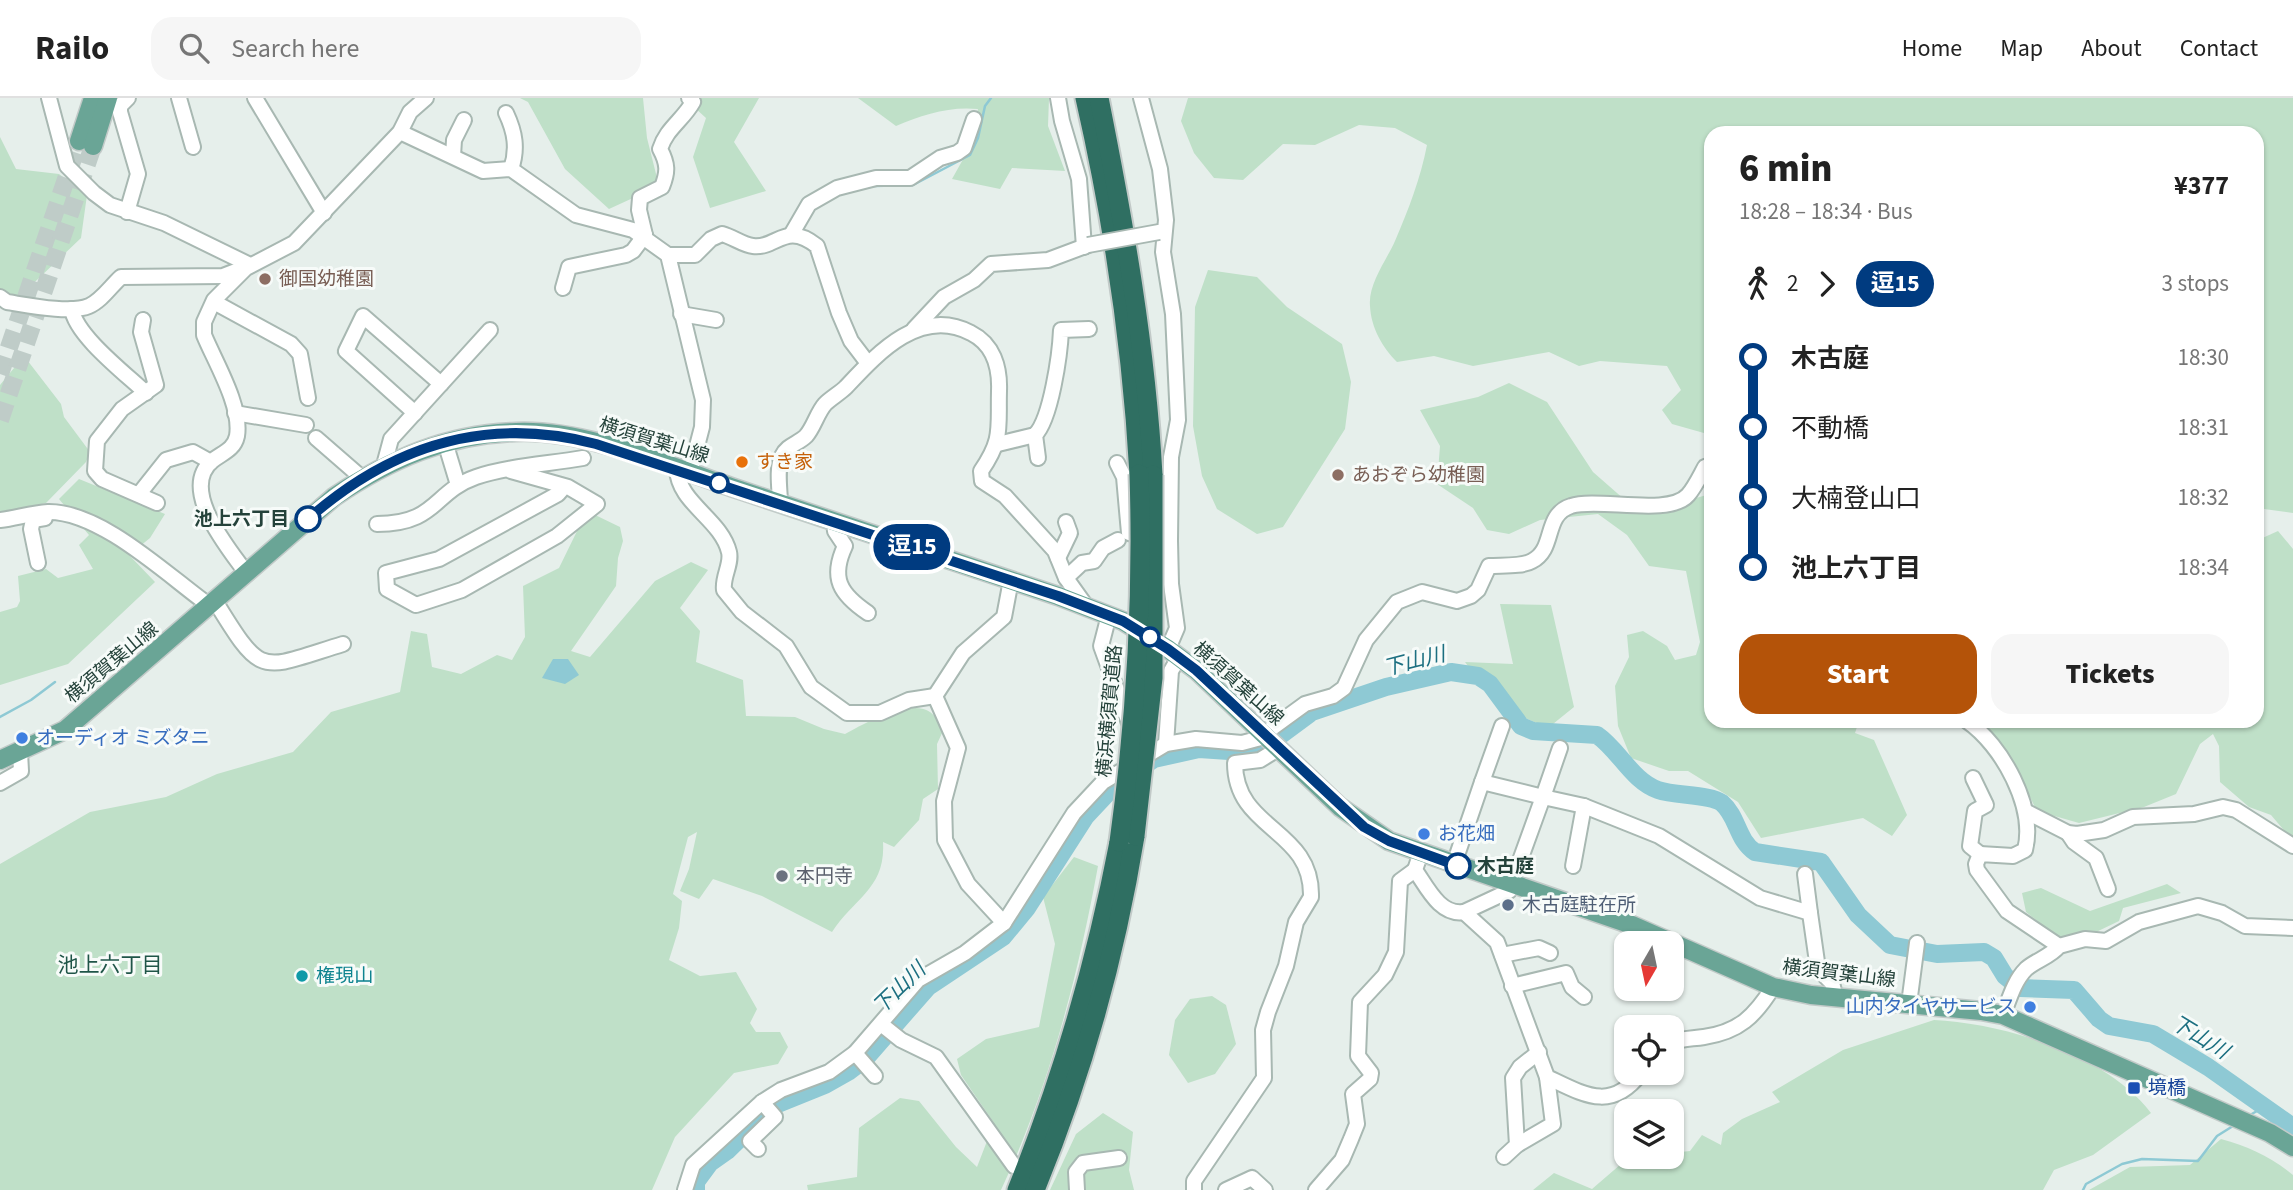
<!DOCTYPE html>
<meta charset="utf-8">
<style>
:root{--surface:#fff;--page:#f6f6f6;--text:#222;--muted:#767676;--line:#e0e0e0;--accent:#b45309}
body{margin:0;font-family:"Source Sans 3","Noto Sans JP",sans-serif;background:var(--page);color:var(--text);height:100vh;display:flex;flex-direction:column;font-size:26px;white-space:nowrap}
*{box-sizing:border-box;margin:0}
p{font-size:23px;color:var(--muted)}
.icon{flex:none;width:38px;height:38px;fill:none;stroke:currentColor;stroke-width:2;stroke-linecap:round;stroke-linejoin:round}
.map{position:relative;flex:1;overflow:hidden}
.panel{position:absolute;left:1704px;top:28px;width:560px;height:602px;display:flex;flex-direction:column;background:var(--surface);border-radius:21px;box-shadow:0 2px 5px #0004}
.panel>*{flex:none}
.badge{padding:0 14px;border-radius:23px;font-size:24px;line-height:46px}
.needle{width:46px;rotate:189deg}
.tools{position:absolute;left:1614px;top:833px;display:grid;gap:14px}
.tools a{display:grid;place-items:center;width:70px;height:70px;border-radius:14px;background:var(--surface);box-shadow:0 2px 5px #0004;font-size:35px}
.map>.badge{position:absolute;translate:-50% -50%;box-shadow:0 0 0 4px #fff}
.legs{display:flex;align-items:center;gap:10px;height:77px;padding:0 35px;font-size:23px}
.legs p{margin-inline-start:auto}
.summary{display:flex;align-items:center;justify-content:space-between;height:119px;padding:0 35px}
h1{font-size:38px;font-weight:800;line-height:52px}
.action{display:flex;gap:14px;margin-top:auto;padding:14px 35px}
.action a{flex:1;height:80px;border-radius:21px;background:var(--accent);color:#fff;font-size:28px;font-weight:800;line-height:80px;text-align:center}
.action a+a{background:var(--page);color:var(--text)}
ul{padding:0 35px;list-style:none}
li{display:flex;align-items:center;gap:24px;height:70px;font-size:26px}
li i{display:grid;place-items:center;width:10px;height:100%;margin:0 9px;background:currentColor}
li i::after{content:'';width:18px;height:18px;margin:-9px;border:5px solid;border-radius:50%;background:var(--surface)}
li p{margin-inline-start:auto}
li:first-child i{background:linear-gradient(#0000 50%,currentColor 0)}
li:last-child i{background:linear-gradient(currentColor 50%,#0000 0)}
header{display:flex;align-items:center;gap:42px;box-sizing:border-box;height:98px;padding:0 35px;background:var(--surface);border-bottom:2px solid var(--line)}
header strong{font-size:33px}
nav{display:flex;gap:38px;margin-inline-start:auto;font-size:24px}
.search{width:490px;height:63px;background:var(--page);display:flex;align-items:center;gap:18px;box-sizing:border-box;padding:0 24px;border-radius:21px;color:var(--muted);font-size:26px}
.map>svg:first-child{display:block}
</style>
<header>
<strong>Railo</strong>
<div class="search"><svg class="icon" aria-label="search" viewBox="0 0 24 24"><circle cx="10" cy="10" r="6"/><path d="M15 15l6 6"/></svg>Search here</div>
<nav><a>Home</a><a>Map</a><a>About</a><a>Contact</a></nav>
</header>
<div class="map">
<svg width="2293" height="1092" viewBox="0 0 2293 1092">
<rect width="100%" height="100%" fill="#e6efeb"/>
<g fill="#bfe0c8">
<path d="M520 0H643L647 40 659 88 609 111 565 71 528 4Z"/>
<path d="M684 0H759L734 44 766 93 710 110 693 59 706 20Z"/>
<path d="M858 0H1049L1048 28 1065 73 1012 70 1000 91 952 81 966 56 978 11C949 8 922 17 896 28Z"/>
<path d="M1188 0H2293V415L2264 411 2258 413V35H1712L1711 337 1672 326 1662 312 1681 292 1667 268 1600 263 1579 268 1549 254 1473 268 1434 258 1397 264C1383 250 1371 230 1370 208 1368 186 1386 163 1395 143 1408 113 1421 79 1427 47L1395 30 1359 27 1315 47 1283 46 1243 82 1214 80 1194 55 1181 23Z"/>
<path d="M0 39 16 71 59 76 87 97 81 140 18 200 0 191Z"/>
<path d="M1208 172 1257 179 1287 209 1342 246 1351 284 1345 331 1283 429 1257 436 1217 411 1202 378 1193 328 1195 209Z"/>
<path d="M24 258 61 306 64 319 90 354 86 364 46 405 0 415V287Z"/>
<path d="M1509 285 1547 304 1593 374 1641 416 1710 396 1712 623H1859L1855 635 1874 642 1907 717 1892 738 1863 720 1761 740 1738 704 1688 673H1669L1631 660 1618 628 1615 588 1629 559 1627 537 1643 533 1667 548 1675 562 1696 557 1700 544 1686 473 1649 468 1627 437 1598 416 1540 422 1509 436 1487 432 1473 410 1437 386 1440 348 1420 312 1478 299Z"/>
<path d="M79 381 165 416 150 440 129 457 155 484 68 566 0 587V514L17 509 20 503 18 478 46 471 58 480 93 471 79 447 89 437 59 401Z"/>
<path d="M591 415 620 429 623 443 618 460 616 488 571 553 590 559 655 483 691 464 708 472 680 510 700 533 696 564 743 582 746 618 795 619 824 631 845 636C863 626 911 600 930 614 936 618 940 627 943 633L937 646 938 691 923 701 919 722 894 749 883 744C886 790 854 800 832 834L762 798 713 781 699 801 680 793 689 771 697 734 688 739 673 796 682 803 679 830 669 862 700 878 736 874 757 911 750 925 756 934H780L788 949 778 966 734 975 675 1039 652 1092H0V766L90 714 166 699 217 676 293 654 331 614 400 594 411 533 427 536 432 569 461 576 497 557 512 562 525 539 523 488 559 470 579 429Z"/>
<path d="M2278 433 2293 451V743L2271 717 2249 709 2220 684 2219 648 2213 636 2200 646 2176 696 2144 709 2079 725 2037 713 2009 658 1980 623H2258V442Z"/>
<path d="M1500 506 1551 507 1574 609 1548 630 1496 607 1465 564 1513 566Z"/>
<path d="M1074 759 1098 768C1078 878 1049 990 1001 1092H808L807 1087 857 1079 859 1030 900 1000 919 1003 956 1049 977 1069 994 1025 961 977 957 961 986 941 1039 929 1055 846 1043 799Z"/>
<path d="M2167 786 2181 795 2123 810 2119 823 2092 836 2057 839 2026 814 2022 795 2041 790 2090 813Z"/>
<path d="M1212 898 1226 907 1236 946 1215 976 1188 985 1169 957 1175 922 1190 901Z"/>
<path d="M1934 922C2003 925 2108 957 2151 1015L2093 1057 2054 1072 2043 1092H1533L1554 1075 1592 1091 1628 1060 1671 1059V1055L1690 1053 1702 1037 1721 1047 1723 1035 1742 1021 1780 1004 1772 994 1843 952Z"/>
<path d="M1103 1015 1133 1034 1129 1072 1134 1092H1050L1076 1036Z"/>
<path d="M2221 1041C2249 1049 2270 1058 2293 1077V1092H2089L2130 1069 2190 1067Z"/>
</g>
<path fill="#8ec9d4" d="M553 561H568L579 577 565 586 542 580Z"/>
<g fill="none" stroke-linecap="round" stroke-linejoin="round">
<g stroke="#8ec9d4" stroke-width="2.5">
<path d="M844 95 874 88 913 87 970 57 978 40 985 8 991 0"/>
<path d="M0 619 31 602 55 584"/>
<path d="M2250 1017 2264 1009"/>
<path d="M2083 1092 2086 1086 2122 1066 2142 1061 2198 1063 2217 1038 2233 1028"/>
</g>
<path stroke="#8ec9d4" stroke-width="18" d="M696 1092V1084L710 1065 727 1053 773 1008 825 987 848 974 865 961 928 889 1003 839 1027 810 1086 718 1116 686 1154 661 1199 651 1244 654 1262 651 1312 614 1386 589 1451 574 1478 578 1490 586 1521 628 1533 633 1597 637C1619 652 1632 683 1658 692 1675 698 1710 696 1722 705 1738 719 1737 742 1755 754L1821 764 1858 817 1890 847 1937 856 1984 854 1994 860 2005 878 2020 890 2074 892 2099 921 2109 928 2153 936 2208 969 2293 1029"/>
<g stroke="#bfccc8" stroke-width="18" stroke-dasharray="18 9" stroke-linecap="butt">
<path d="M0 276 79 43"/>
<path d="M0 322 93 48"/>
</g>
<defs>
<g id="minor">
<path d="M49 0 67 68 94 95 110 107 164 125 250 167"/>
<path d="M179 0 193 49"/>
<path d="M255 0 324 115"/>
<path d="M1058 0 1062 23 1079 81 1084 149"/>
<path d="M1141 0 1160 71 1166 122 1163 154 1173 216 1178 322 1171 359 1170 443 1171 486 1177 530 1168 551"/>
<path d="M506 15C515 34 518 51 511 71"/>
<path d="M400 34 483 73 511 71 576 117 633 132 668 157 703 302 702 329 690 375"/>
<path d="M453 58 454 42 464 22"/>
<path d="M127 114 138 76 120 14V8L128 0"/>
<path d="M645 137 639 112 640 100 662 89C668 74 668 66 660 51 666 31 683 22 693 4L689 0"/>
<path d="M791 137 809 106 837 90 876 80H910L940 60 957 55 964 50 974 21"/>
<path d="M668 157H695L711 141 722 136C733 139 743 147 753 148 777 151 785 123 817 148L839 215 851 243 867 264"/>
<path d="M563 190 569 169 626 157 633 153 645 137"/>
<path d="M0 199 7 204C27 207 71 216 89 208 101 203 111 188 121 179L223 178 241 171"/>
<path d="M214 204 291 246 300 256 308 300"/>
<path d="M72 211C75 237 126 276 146 295"/>
<path d="M681 216 716 222"/>
<path d="M143 222 141 234 156 287 122 311 97 343 95 373 102 381 157 405"/>
<path d="M914 231 944 199 974 182 991 166 1048 162 1088 147"/>
<path d="M235 315 306 327"/>
<path d="M415 315 346 253 363 218 441 286"/>
<path d="M316 340 362 380"/>
<path d="M445 344 458 387"/>
<path d="M998 346 1035 337"/>
<path d="M1038 360 1035 337C1051 321 1060 256 1061 232L1089 231"/>
<path d="M1117 365 1124 379 1129 435 1148 440"/>
<path d="M384 367 391 341 490 232"/>
<path d="M677 371C678 405 721 421 729 454 732 466 722 479 724 492L742 514 786 548 811 589 847 615H880L909 602 935 598"/>
<path d="M511 373 568 389 597 406 557 438 462 492 416 507 387 491 386 475 439 461 558 396 565 388"/>
<path d="M139 396 166 362 193 354 211 364"/>
<path d="M780 406C780 391 776 372 782 358 787 347 798 346 806 338 814 329 817 315 825 306 831 300 840 295 846 289 877 256 920 208 971 235 993 246 1000 269 999 293 998 331 1003 341 981 373L982 383 1005 398 1055 453 1066 480 1086 508"/>
<path d="M0 422C16 420 32 415 48 414 101 413 168 478 210 508"/>
<path d="M834 424 835 433 845 448C830 480 840 496 868 515"/>
<path d="M377 426C437 426 433 394 476 379 509 368 549 366 583 360"/>
<path d="M1058 460 1070 435 1066 424"/>
<path d="M38 465 31 431 33 422 45 420"/>
<path d="M247 476C230 452 178 392 212 363 222 355 234 352 237 338 242 308 215 264 204 237V224L214 202 246 170 294 145 400 34 410 14 426 0"/>
<path d="M1066 480 1082 465 1094 463 1103 450 1118 442"/>
<path d="M215 503C263 581 259 572 343 546"/>
<path d="M1109 517 1101 548 1129 625"/>
<path d="M1967 623C2002 647 2036 709 2025 752L2013 758 1980 756 1976 766 1977 772 2007 813 2059 848"/>
<path d="M1166 646 1171 573 1179 559"/>
<path d="M1973 680 1986 707 1975 713 1970 748 1980 756"/>
<path d="M1482 684 1502 628"/>
<path d="M0 685 21 673 20 654"/>
<path d="M2027 714 2068 735 2077 736 2104 732 2133 719 2194 716 2223 709 2236 712 2293 748"/>
<path d="M2068 735 2074 744 2096 760 2108 791"/>
<path d="M1418 763 1415 772C1427 789 1440 818 1464 814"/>
<path d="M1454 766 1482 684 1543 699 1560 650"/>
<path d="M1573 768 1584 708"/>
<path d="M1805 776 1810 815"/>
<path d="M1004 825 968 786 945 742 944 703 958 650 935 598 963 555 1004 519 1011 482"/>
<path d="M1502 857 1539 850 1550 855"/>
<path d="M1512 888 1566 875 1572 889 1584 899"/>
<path d="M1909 906 1917 845"/>
<path d="M2003 917C2009 902 2014 883 2026 871 2036 862 2050 859 2059 848L2085 841 2106 843 2139 824 2198 808 2222 815 2245 828 2293 830"/>
<path d="M881 926 901 942 936 959 1014 1068"/>
<path d="M1671 945C1682 940 1692 941 1704 939 1739 934 1755 918 1773 889"/>
<path d="M855 955 875 978"/>
<path d="M1641 975C1611 1014 1585 997 1547 979L1497 844 1464 814 1509 793 1543 699 1584 708 1659 738 1760 800 1810 815 1818 871 1832 885 1836 900"/>
<path d="M1517 1047 1553 1026 1547 979"/>
<path d="M758 1051 750 1043 775 1019 762 1004"/>
<path d="M1504 1059 1517 1047 1513 980 1520 969 1539 954"/>
<path d="M685 1092 693 1067 762 1004 781 992 829 974 855 955 918 882 965 855 1004 825 1074 715 1103 684 1166 646 1196 641 1242 645 1257 641 1305 606 1333 598 1344 590 1366 542 1397 504 1422 494 1457 503 1471 498 1478 492 1489 468C1501 467 1522 469 1532 463 1556 451 1543 417 1571 408 1597 399 1669 419 1688 397 1695 389 1700 378 1705 369L1712 367"/>
<path d="M1077 1092 1076 1074 1083 1065 1119 1060"/>
<path d="M1194 1092V1083L1264 980 1263 932 1268 914 1286 868 1296 824 1311 799C1313 730 1235 733 1235 665L1260 662 1278 651"/>
<path d="M1226 1092 1252 1080 1265 1092"/>
<path d="M1316 1092 1342 1062 1351 1041 1357 1026 1353 996 1370 981 1371 975 1358 958 1360 904 1385 877 1396 854 1400 783 1415 772"/>
</g>
<g id="major">
<path d="M79 43 93 0"/>
<path d="M93 48 108 0"/>
<path d="M0 662 65 632 334 399C390 361 447 336 516 334 585 331 666 367 731 389 840 426 949 462 1058 498L1123 523 1168 551 1196 572 1340 709 1389 743 1632 827 1773 889 1811 897 1981 913 2003 917 2270 1035 2293 1049"/>
</g>
<g id="highway">
<path d="M1085 0C1113 123 1132 250 1139 376"/>
<path d="M1099 0C1124 125 1146 249 1153 377"/>
<path d="M1017 1092C1063 978 1096 864 1119 744"/>
<path d="M1035 1092C1082 978 1115 861 1135 738"/>
</g>
</defs>
<use href="#minor" stroke="#a8b8b2" stroke-width="18"/>
<use href="#major" stroke="#c2cac8" stroke-width="21"/>
<use href="#highway" stroke="#c2cac8" stroke-width="23"/>
<use href="#minor" stroke="#fff" stroke-width="14"/>
<use href="#major" stroke="#6aa596" stroke-width="18"/>
<use href="#highway" stroke="#2f6f62" stroke-width="19"/>
<defs>
<path id="minor-bridge" d="M1088 147 1159 134"/>
<g id="highway-bridge">
<path d="M1135 738 1153 580V377"/>
<path d="M1119 744C1136 621 1143 500 1139 376"/>
</g>
</defs>
<use href="#minor-bridge" stroke="#a8b8b2" stroke-width="18" stroke-linecap="butt"/>
<use href="#highway-bridge" stroke="#c2cac8" stroke-width="23" stroke-linecap="butt"/>
<use href="#minor-bridge" stroke="#fff" stroke-width="14"/>
<use href="#highway-bridge" stroke="#2f6f62" stroke-width="19"/>
</g>
<g fill="none" stroke-linecap="round" stroke-linejoin="round">
<defs>
<path id="line-1" d="M308 421C392 347 487 317 596 346L1058 498 1123 523 1168 551 1196 572 1364 729 1389 743 1458 768"/>
</defs>
<use href="#line-1" stroke="#fff" stroke-width="16"/>
<use href="#line-1" stroke="#003b80" stroke-width="10"/>
</g>
<g fill="#8d6e63" stroke="#f7fbf9" stroke-width="2.5">
<circle cx="265" cy="181" r="7"/>
<circle cx="1338" cy="377" r="7"/>
</g>
<circle fill="#e8710a" stroke="#f7fbf9" stroke-width="2.5" cx="742" cy="364" r="7"/>
<g fill="#fff" stroke="#003b80" stroke-width="3.5">
<circle cx="719" cy="385" r="9"/>
<circle cx="308" cy="421" r="12"/>
<circle cx="1150" cy="539" r="9"/>
<circle cx="1458" cy="768" r="12"/>
</g>
<g fill="#3f7fe0" stroke="#f7fbf9" stroke-width="2.5">
<circle cx="22" cy="640" r="7"/>
<circle cx="1424" cy="736" r="7"/>
<circle cx="2030" cy="909" r="7"/>
</g>
<circle fill="#6b7280" stroke="#f7fbf9" stroke-width="2.5" cx="782" cy="778" r="7"/>
<circle fill="#5c6f8a" stroke="#f7fbf9" stroke-width="2.5" cx="1508" cy="807" r="7"/>
<circle fill="#0f9aa8" stroke="#f7fbf9" stroke-width="2.5" cx="302" cy="878" r="7"/>
<rect fill="#1a4fb4" stroke="#f7fbf9" stroke-width="2.5" x="2127" y="983" width="14" height="14" rx="3.5"/>
<g text-anchor="middle" dominant-baseline="central" stroke-width="6" stroke-linejoin="round" paint-order="stroke">
<g font-size="19" fill="#785e54" stroke="#f7fbf9" text-anchor="start">
<text x="279" y="181">御国幼稚園</text>
<text x="1352" y="377">あおぞら幼稚園</text>
</g>
<g font-size="19" fill="#24423a" stroke="#f7fbf9">
<text transform="translate(654 343) rotate(17)">横須賀葉山線</text>
<text transform="translate(112 565) rotate(-40)">横須賀葉山線</text>
<text transform="translate(1238 586) rotate(42)">横須賀葉山線</text>
<text transform="translate(1110 613) rotate(-85)">横浜横須賀道路</text>
<text transform="translate(1839 876) rotate(7)">横須賀葉山線</text>
</g>
<g font-size="19" fill="#c56008" stroke="#f7fbf9" text-anchor="start">
<text x="756" y="364">すき家</text>
</g>
<g font-size="19" font-weight="bold" fill="#24423a" stroke="#f7fbf9" text-anchor="end">
<text x="289" y="421">池上六丁目</text>
<text x="1477" y="768" text-anchor="start">木古庭</text>
</g>
<g font-size="19" fill="#366cbe" stroke="#f7fbf9" text-anchor="start">
<text x="36" y="640">オーディオ ミズタニ</text>
<text x="1438" y="736">お花畑</text>
<text x="2016" y="909" text-anchor="end">山内タイヤサービス</text>
</g>
<g font-size="19" fill="#5b616d" stroke="#f7fbf9" text-anchor="start">
<text x="796" y="778">本円寺</text>
</g>
<g font-size="19" fill="#4e5e75" stroke="#f7fbf9" text-anchor="start">
<text x="1522" y="807">木古庭駐在所</text>
</g>
<g font-size="19" fill="#0d838f" stroke="#f7fbf9" text-anchor="start">
<text x="316" y="878">権現山</text>
</g>
<g font-size="19" fill="#164399" stroke="#f7fbf9" text-anchor="start">
<text x="2148" y="990">境橋</text>
</g>
<g font-size="21" font-style="italic" fill="#1c6f80" stroke="#f7fbf9">
<text transform="translate(1414 563) rotate(-14)">下山川</text>
<text transform="translate(899 890) rotate(-44)">下山川</text>
<text transform="translate(2200 939) rotate(31)">下山川</text>
</g>
<g font-size="21" fill="#1f5548" stroke="#f7fbf9">
<text x="110" y="867">池上六丁目</text>
</g>
</g>
</svg>
<div class="tools">
<a><svg class="needle" viewBox="-14 -14 28 28"><path d="M0-13l5 13h-10z" fill="#e53935"/><path d="M0 13l5-13h-10z" fill="#767676"/></svg></a>
<a><svg class="icon" aria-label="locate" viewBox="0 0 24 24"><circle cx="12" cy="12" r="6"/><path d="M12 2v4M12 18v4M2 12h4M18 12h4"/></svg></a>
<a><svg class="icon" aria-label="layers" viewBox="0 0 24 24"><path d="M12 4l9 5-9 5-9-5zM3 14l9 5 9-5"/></svg></a>
</div>
<b class="badge" style="left:912px;top:449px;background:#003b80;color:#fff">逗15</b>
<section class="panel">
<div class="summary"><div><h1>6 min</h1><p>18:28 – 18:34 · Bus</p></div><b>¥377</b></div>
<div class="legs"><svg class="icon" aria-label="walk" viewBox="0 0 24 24"><circle cx="13" cy="4" r="2"/><path d="M13 8l-2 6 4 7M11 14l-3 7M7 12l3-4h3l4 4"/></svg>2<svg class="icon" aria-label="forward" viewBox="0 0 24 24"><path d="M9 5l7 7-7 7"/></svg><b class="badge" style="background:#003b80;color:#fff">逗15</b><p>3 stops</p></div>
<ul>
<li><i style="color:#003b80"></i><b>木古庭</b><p>18:30</p></li>
<li><i style="color:#003b80"></i><span>不動橋</span><p>18:31</p></li>
<li><i style="color:#003b80"></i><span>大楠登山口</span><p>18:32</p></li>
<li><i style="color:#003b80"></i><b>池上六丁目</b><p>18:34</p></li>
</ul>
<div class="action"><a>Start</a><a>Tickets</a></div>
</section>
</div>
